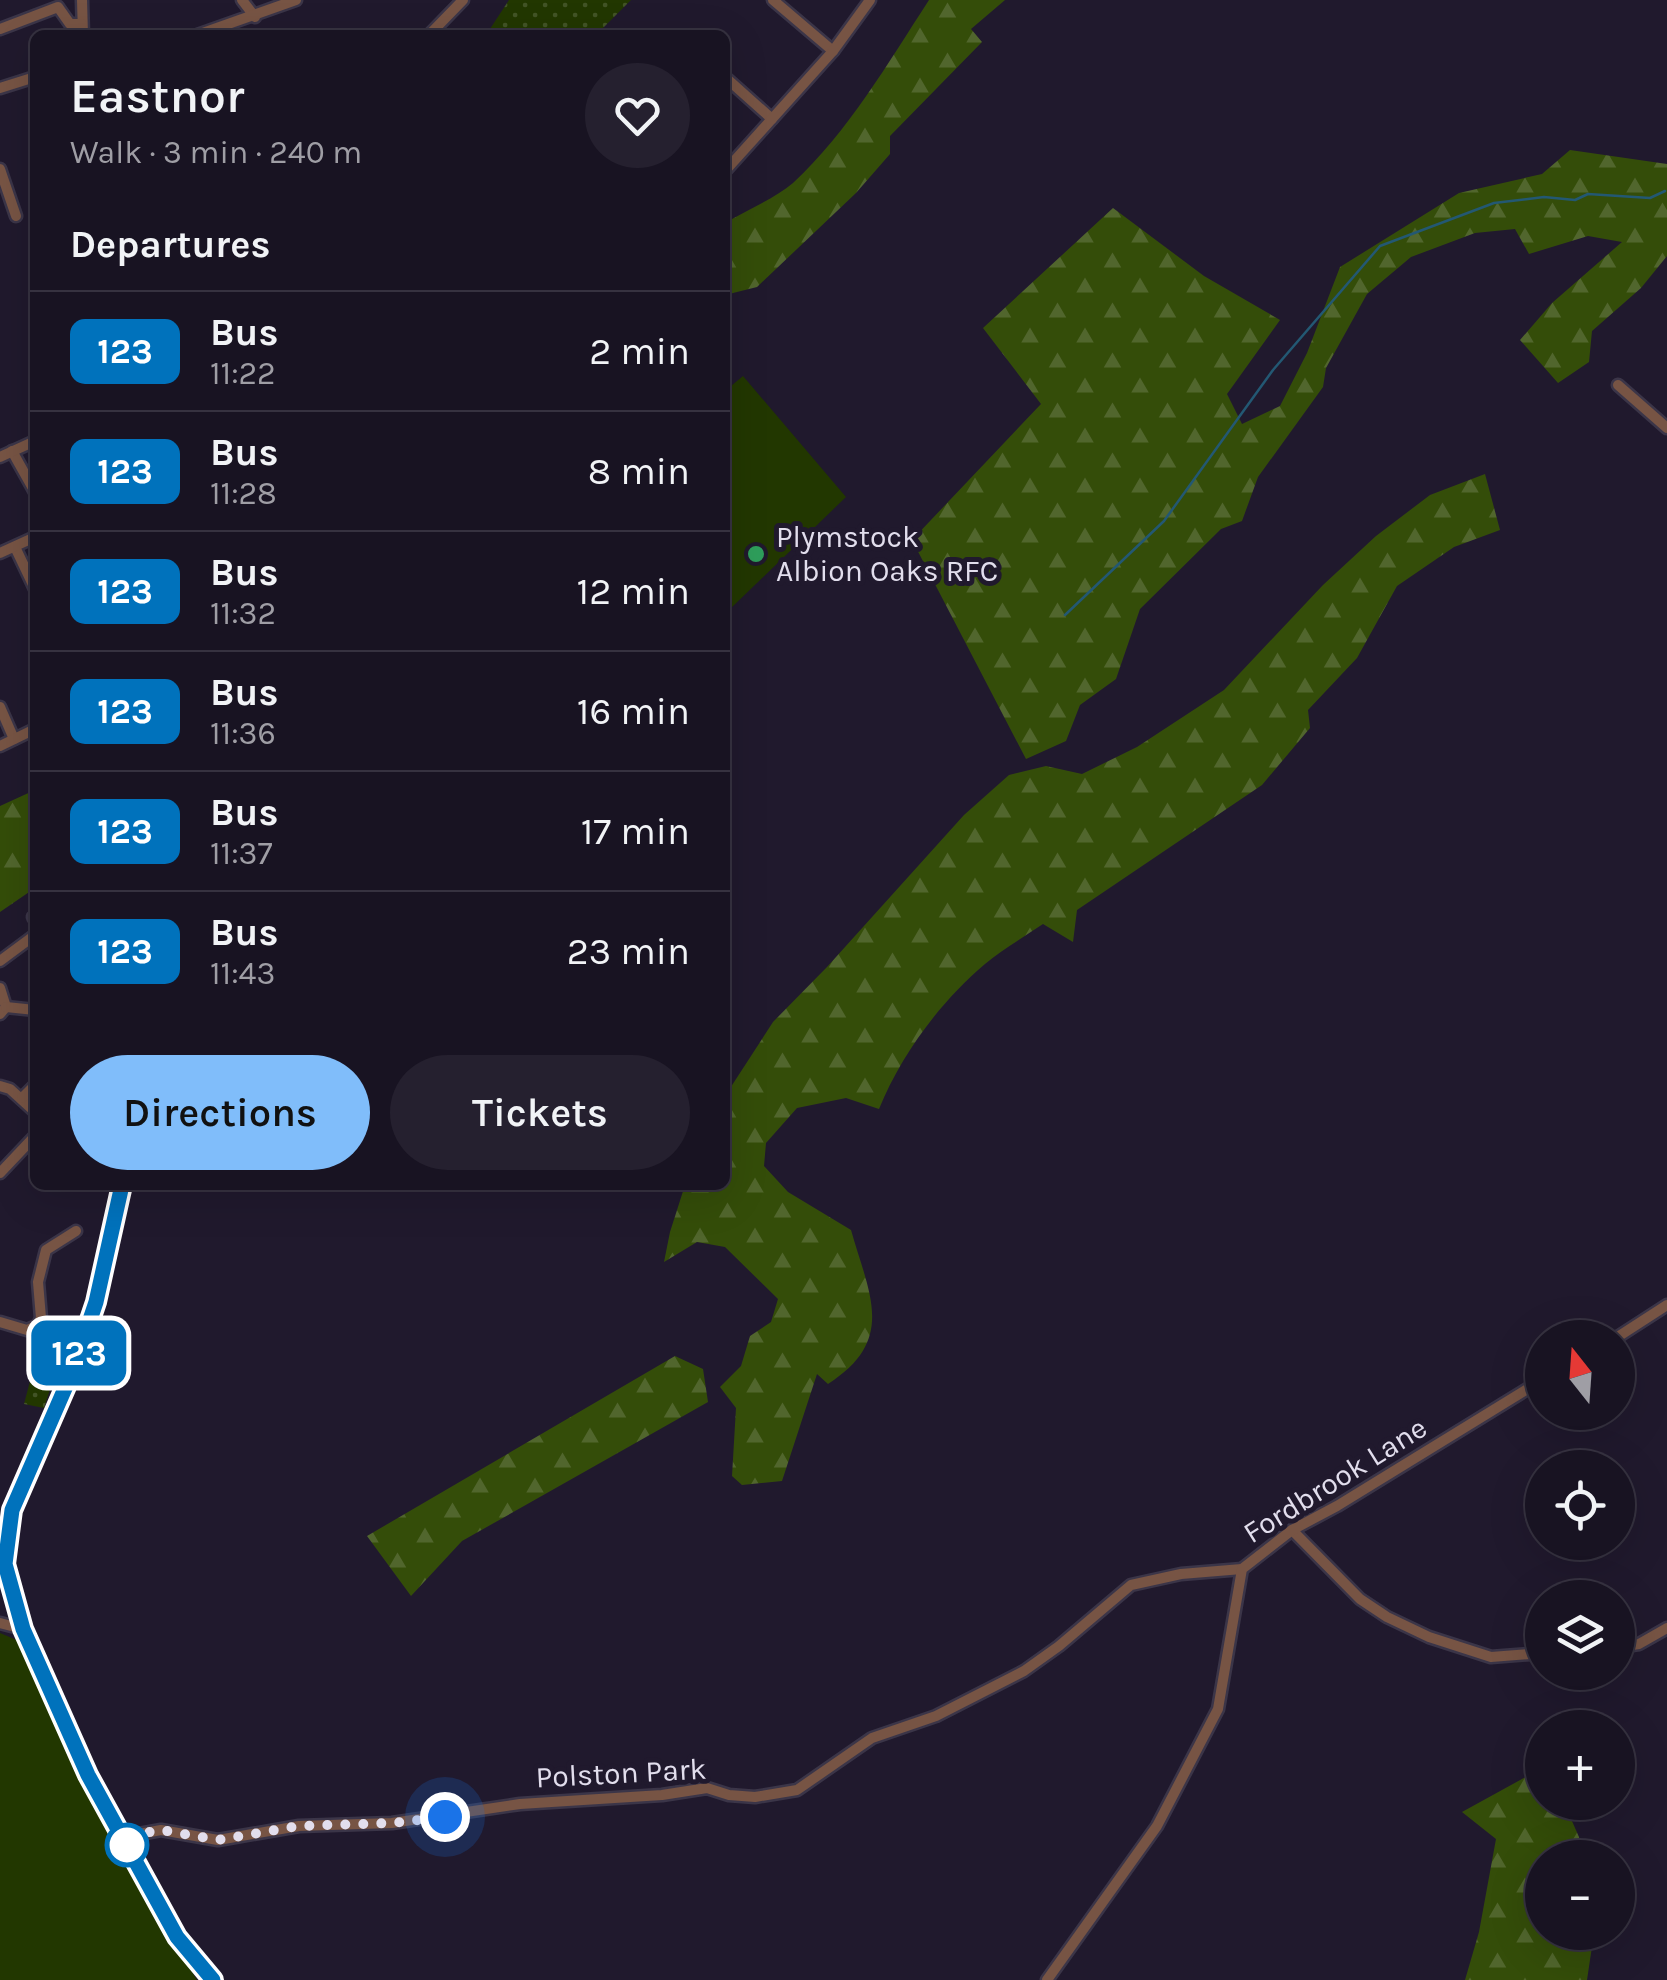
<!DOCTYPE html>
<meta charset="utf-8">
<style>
:root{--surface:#181322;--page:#25202f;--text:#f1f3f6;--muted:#9f9ea5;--line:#363240;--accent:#80bdfa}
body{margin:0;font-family:Karla,sans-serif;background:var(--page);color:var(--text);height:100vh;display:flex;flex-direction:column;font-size:38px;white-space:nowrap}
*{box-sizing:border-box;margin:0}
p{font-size:32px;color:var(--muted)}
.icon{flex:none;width:55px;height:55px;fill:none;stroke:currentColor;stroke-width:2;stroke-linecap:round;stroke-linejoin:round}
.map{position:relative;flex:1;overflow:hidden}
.drawer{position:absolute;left:30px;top:30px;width:700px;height:1160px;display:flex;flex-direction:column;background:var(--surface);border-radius:15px;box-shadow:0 10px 40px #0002,0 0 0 2px var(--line)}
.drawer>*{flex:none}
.badge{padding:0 20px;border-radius:15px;font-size:35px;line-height:65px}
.needle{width:65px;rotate:343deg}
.controls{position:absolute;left:1525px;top:1320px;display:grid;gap:20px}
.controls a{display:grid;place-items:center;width:110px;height:110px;border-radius:50%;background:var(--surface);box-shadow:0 10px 40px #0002,0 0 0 2px var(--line);font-size:50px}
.you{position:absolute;width:50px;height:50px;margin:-25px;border:8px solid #fff;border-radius:50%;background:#1a73e8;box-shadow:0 0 0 15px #1a73e833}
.map>.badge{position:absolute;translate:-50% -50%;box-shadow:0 0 0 5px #fff}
h2{padding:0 40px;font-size:38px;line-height:90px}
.round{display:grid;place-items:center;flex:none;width:105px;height:105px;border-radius:52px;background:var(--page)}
.overview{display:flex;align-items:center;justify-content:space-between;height:170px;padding:0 40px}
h1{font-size:48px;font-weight:600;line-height:75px}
.button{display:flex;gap:20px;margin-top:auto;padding:20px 40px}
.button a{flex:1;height:115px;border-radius:60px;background:var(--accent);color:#111;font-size:40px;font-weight:600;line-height:115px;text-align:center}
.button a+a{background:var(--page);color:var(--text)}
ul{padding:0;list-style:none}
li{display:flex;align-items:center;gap:30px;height:120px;padding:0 40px;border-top:2px solid var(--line)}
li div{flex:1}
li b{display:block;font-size:38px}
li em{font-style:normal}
li .badge{min-width:110px;font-weight:700;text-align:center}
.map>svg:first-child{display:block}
</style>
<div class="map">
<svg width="1667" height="1980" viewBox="0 0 1667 1980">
<defs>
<pattern id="forest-firs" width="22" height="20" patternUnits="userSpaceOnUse" patternTransform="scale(2.5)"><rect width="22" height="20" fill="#344d09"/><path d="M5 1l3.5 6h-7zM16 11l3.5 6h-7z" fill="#51662d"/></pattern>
<pattern id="park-dots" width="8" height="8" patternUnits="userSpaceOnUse" patternTransform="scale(2.5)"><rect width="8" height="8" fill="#223700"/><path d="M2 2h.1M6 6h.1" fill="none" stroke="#425426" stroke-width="1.8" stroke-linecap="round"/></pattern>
</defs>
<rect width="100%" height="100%" fill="#20192d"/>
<g fill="#223700">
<path d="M743 376 846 497 729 610 725 632V391Z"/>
<path d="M0 1633 19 1641 108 1831 197 1980H0Z"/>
</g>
<g fill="url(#forest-firs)">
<path d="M929 0H1005L971 29 982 42 890 136V154L856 193 757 287 725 295V223C747 210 774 199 793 183 848 132 888 63 929 0Z"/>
<path d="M1570 150 1667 164V256L1641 288 1592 331 1589 362 1558 383 1520 340 1552 303 1622 242 1588 236 1529 254 1515 229 1475 233 1411 257 1367 294 1326 368 1323 387 1258 477 1242 521 1221 529 1140 609 1116 679 1080 705 1066 741 1026 759 912 540 1041 404 983 328 1113 208 1204 276 1280 320 1227 394 1242 424 1280 406 1307 353 1340 267 1459 193 1542 174Z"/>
<path d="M1485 474 1500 530 1454 547 1397 586 1357 658 1308 710 1310 728 1262 785 1077 910 1073 942 1043 924C1024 937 1003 949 985 964 940 1002 901 1055 879 1109L846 1098 797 1108 766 1143 764 1166 788 1192 851 1230C869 1294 897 1340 828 1384L817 1374 782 1481 742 1485 732 1476 736 1408 720 1387 741 1366 750 1336 771 1322 778 1299 725 1247 697 1242 664 1262 670 1232 685 1185H725V1096L773 1022 827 967 964 815 1009 775 1046 766 1082 774 1137 747 1224 690 1323 585 1376 536 1430 495Z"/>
<path d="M35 790V888L0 912V806Z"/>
<path d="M675 1356 703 1369 708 1402 462 1541 411 1596 367 1536Z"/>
<path d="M1542 1768V1802L1564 1803 1579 1837 1582 1857 1542 1858V1932L1594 1933 1587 1980H1465L1479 1932 1496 1839 1462 1812Z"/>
</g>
<g fill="url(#park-dots)">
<path d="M509 0H631L596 35H486Z"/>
<path d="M33 1370 54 1377 44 1408 24 1404Z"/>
</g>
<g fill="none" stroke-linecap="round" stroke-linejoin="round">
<path stroke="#235873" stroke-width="2.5" d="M1065 615 1164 521 1273 370 1380 246 1494 203 1544 197 1575 200 1588 194 1650 198 1665 191"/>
<defs>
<g id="minor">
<path d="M82 0 83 35"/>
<path d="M242 0 255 17"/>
<path d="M773 0 833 51"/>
<path d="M0 29 58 7 70 24H82"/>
<path d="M197 35 296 0"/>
<path d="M429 35 463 0"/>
<path d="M725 77 772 119"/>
<path d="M0 88 35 77"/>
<path d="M0 169 16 216"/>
<path d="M726 170 833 51 870 0"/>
<path d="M1618 385 1667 428"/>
<path d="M12 451 35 492"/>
<path d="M0 457 35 441"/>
<path d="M15 547 35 589"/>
<path d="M0 553 35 537"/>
<path d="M0 707 14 739"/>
<path d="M0 746 35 729"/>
<path d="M33 917 35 920"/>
<path d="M0 961 35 935"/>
<path d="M0 988 6 1007 0 1014"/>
<path d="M6 1007 35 1010"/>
<path d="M0 1086 10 1089 33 1110"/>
<path d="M22 1098 35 1085"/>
<path d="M0 1173 35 1136"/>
<path d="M123 1185 96 1302 73 1370 12 1510 5 1564 23 1629 88 1775 177 1937 213 1980"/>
<path d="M0 1322 27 1330 38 1325 41 1318 38 1282 46 1250 76 1231"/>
<path d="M1616 1338 1667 1305"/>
<path d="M1292 1530 1360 1599 1387 1617 1429 1637 1491 1657 1542 1653"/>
<path d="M0 1623 23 1629"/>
<path d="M1618 1647 1639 1644 1667 1628"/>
<path d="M123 1837 161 1830 218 1840 299 1826 392 1823 520 1804 662 1795 707 1788 729 1795 755 1797 797 1790 872 1738 936 1716 1024 1671 1059 1646 1131 1585 1181 1574 1242 1569"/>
<path d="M1047 1980 1157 1826 1218 1709 1242 1569 1292 1530 1337 1506 1542 1380"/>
</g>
</defs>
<use href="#minor" stroke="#3b3548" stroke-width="15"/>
<use href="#minor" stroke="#775444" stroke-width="10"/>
</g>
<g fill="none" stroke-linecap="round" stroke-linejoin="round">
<defs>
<path id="line" d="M122 1185 96 1302 73 1370 12 1510 5 1564 23 1629 88 1775 177 1937 213 1980"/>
</defs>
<use href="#line" stroke="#fff" stroke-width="22"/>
<use href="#line" stroke="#0072bc" stroke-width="15"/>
<path stroke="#e2deed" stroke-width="10" stroke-dasharray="0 18" d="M127 1845 123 1837 161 1830 218 1840 299 1826 392 1823 445 1817"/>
</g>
<circle fill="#2e9e5b" stroke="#20192d" stroke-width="4" cx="756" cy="554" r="10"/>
<circle fill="#fff" stroke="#0072bc" stroke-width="5" cx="127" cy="1845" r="20"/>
<g text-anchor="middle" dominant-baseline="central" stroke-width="10" stroke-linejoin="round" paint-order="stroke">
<g font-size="30" fill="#e2deed" stroke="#20192d" text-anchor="start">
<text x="776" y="537">Plymstock<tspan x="776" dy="34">Albion Oaks RFC</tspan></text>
</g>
<g font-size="30" fill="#e2deed" stroke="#20192d">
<text transform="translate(1335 1480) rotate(-32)">Fordbrook Lane</text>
<text transform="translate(621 1773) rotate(-3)">Polston Park</text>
</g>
</g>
</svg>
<div class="controls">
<a><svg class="needle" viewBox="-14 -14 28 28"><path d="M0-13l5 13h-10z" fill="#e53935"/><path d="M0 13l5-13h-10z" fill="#9f9ea5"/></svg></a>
<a><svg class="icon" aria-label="locate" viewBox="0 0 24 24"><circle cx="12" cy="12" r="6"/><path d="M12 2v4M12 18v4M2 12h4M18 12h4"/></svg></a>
<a><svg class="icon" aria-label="layers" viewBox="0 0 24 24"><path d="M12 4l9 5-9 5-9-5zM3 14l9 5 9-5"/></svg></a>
<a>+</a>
<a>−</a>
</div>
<div class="you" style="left:445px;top:1817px"></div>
<b class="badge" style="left:79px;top:1353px;background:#0072bc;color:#fff">123</b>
<section class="drawer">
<div class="overview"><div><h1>Eastnor</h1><p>Walk · 3 min · 240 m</p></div><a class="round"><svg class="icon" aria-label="heart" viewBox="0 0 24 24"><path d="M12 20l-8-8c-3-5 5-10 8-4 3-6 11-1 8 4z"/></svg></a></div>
<h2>Departures</h2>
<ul>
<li><span class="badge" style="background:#0072bc;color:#fff">123</span><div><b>Bus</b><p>11:22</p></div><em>2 min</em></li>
<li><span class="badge" style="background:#0072bc;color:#fff">123</span><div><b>Bus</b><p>11:28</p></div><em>8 min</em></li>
<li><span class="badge" style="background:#0072bc;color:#fff">123</span><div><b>Bus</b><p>11:32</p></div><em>12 min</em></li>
<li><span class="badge" style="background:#0072bc;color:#fff">123</span><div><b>Bus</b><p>11:36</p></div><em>16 min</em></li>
<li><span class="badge" style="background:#0072bc;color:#fff">123</span><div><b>Bus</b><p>11:37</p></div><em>17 min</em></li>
<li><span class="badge" style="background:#0072bc;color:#fff">123</span><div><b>Bus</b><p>11:43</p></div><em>23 min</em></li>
</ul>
<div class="button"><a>Directions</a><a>Tickets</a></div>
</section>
</div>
